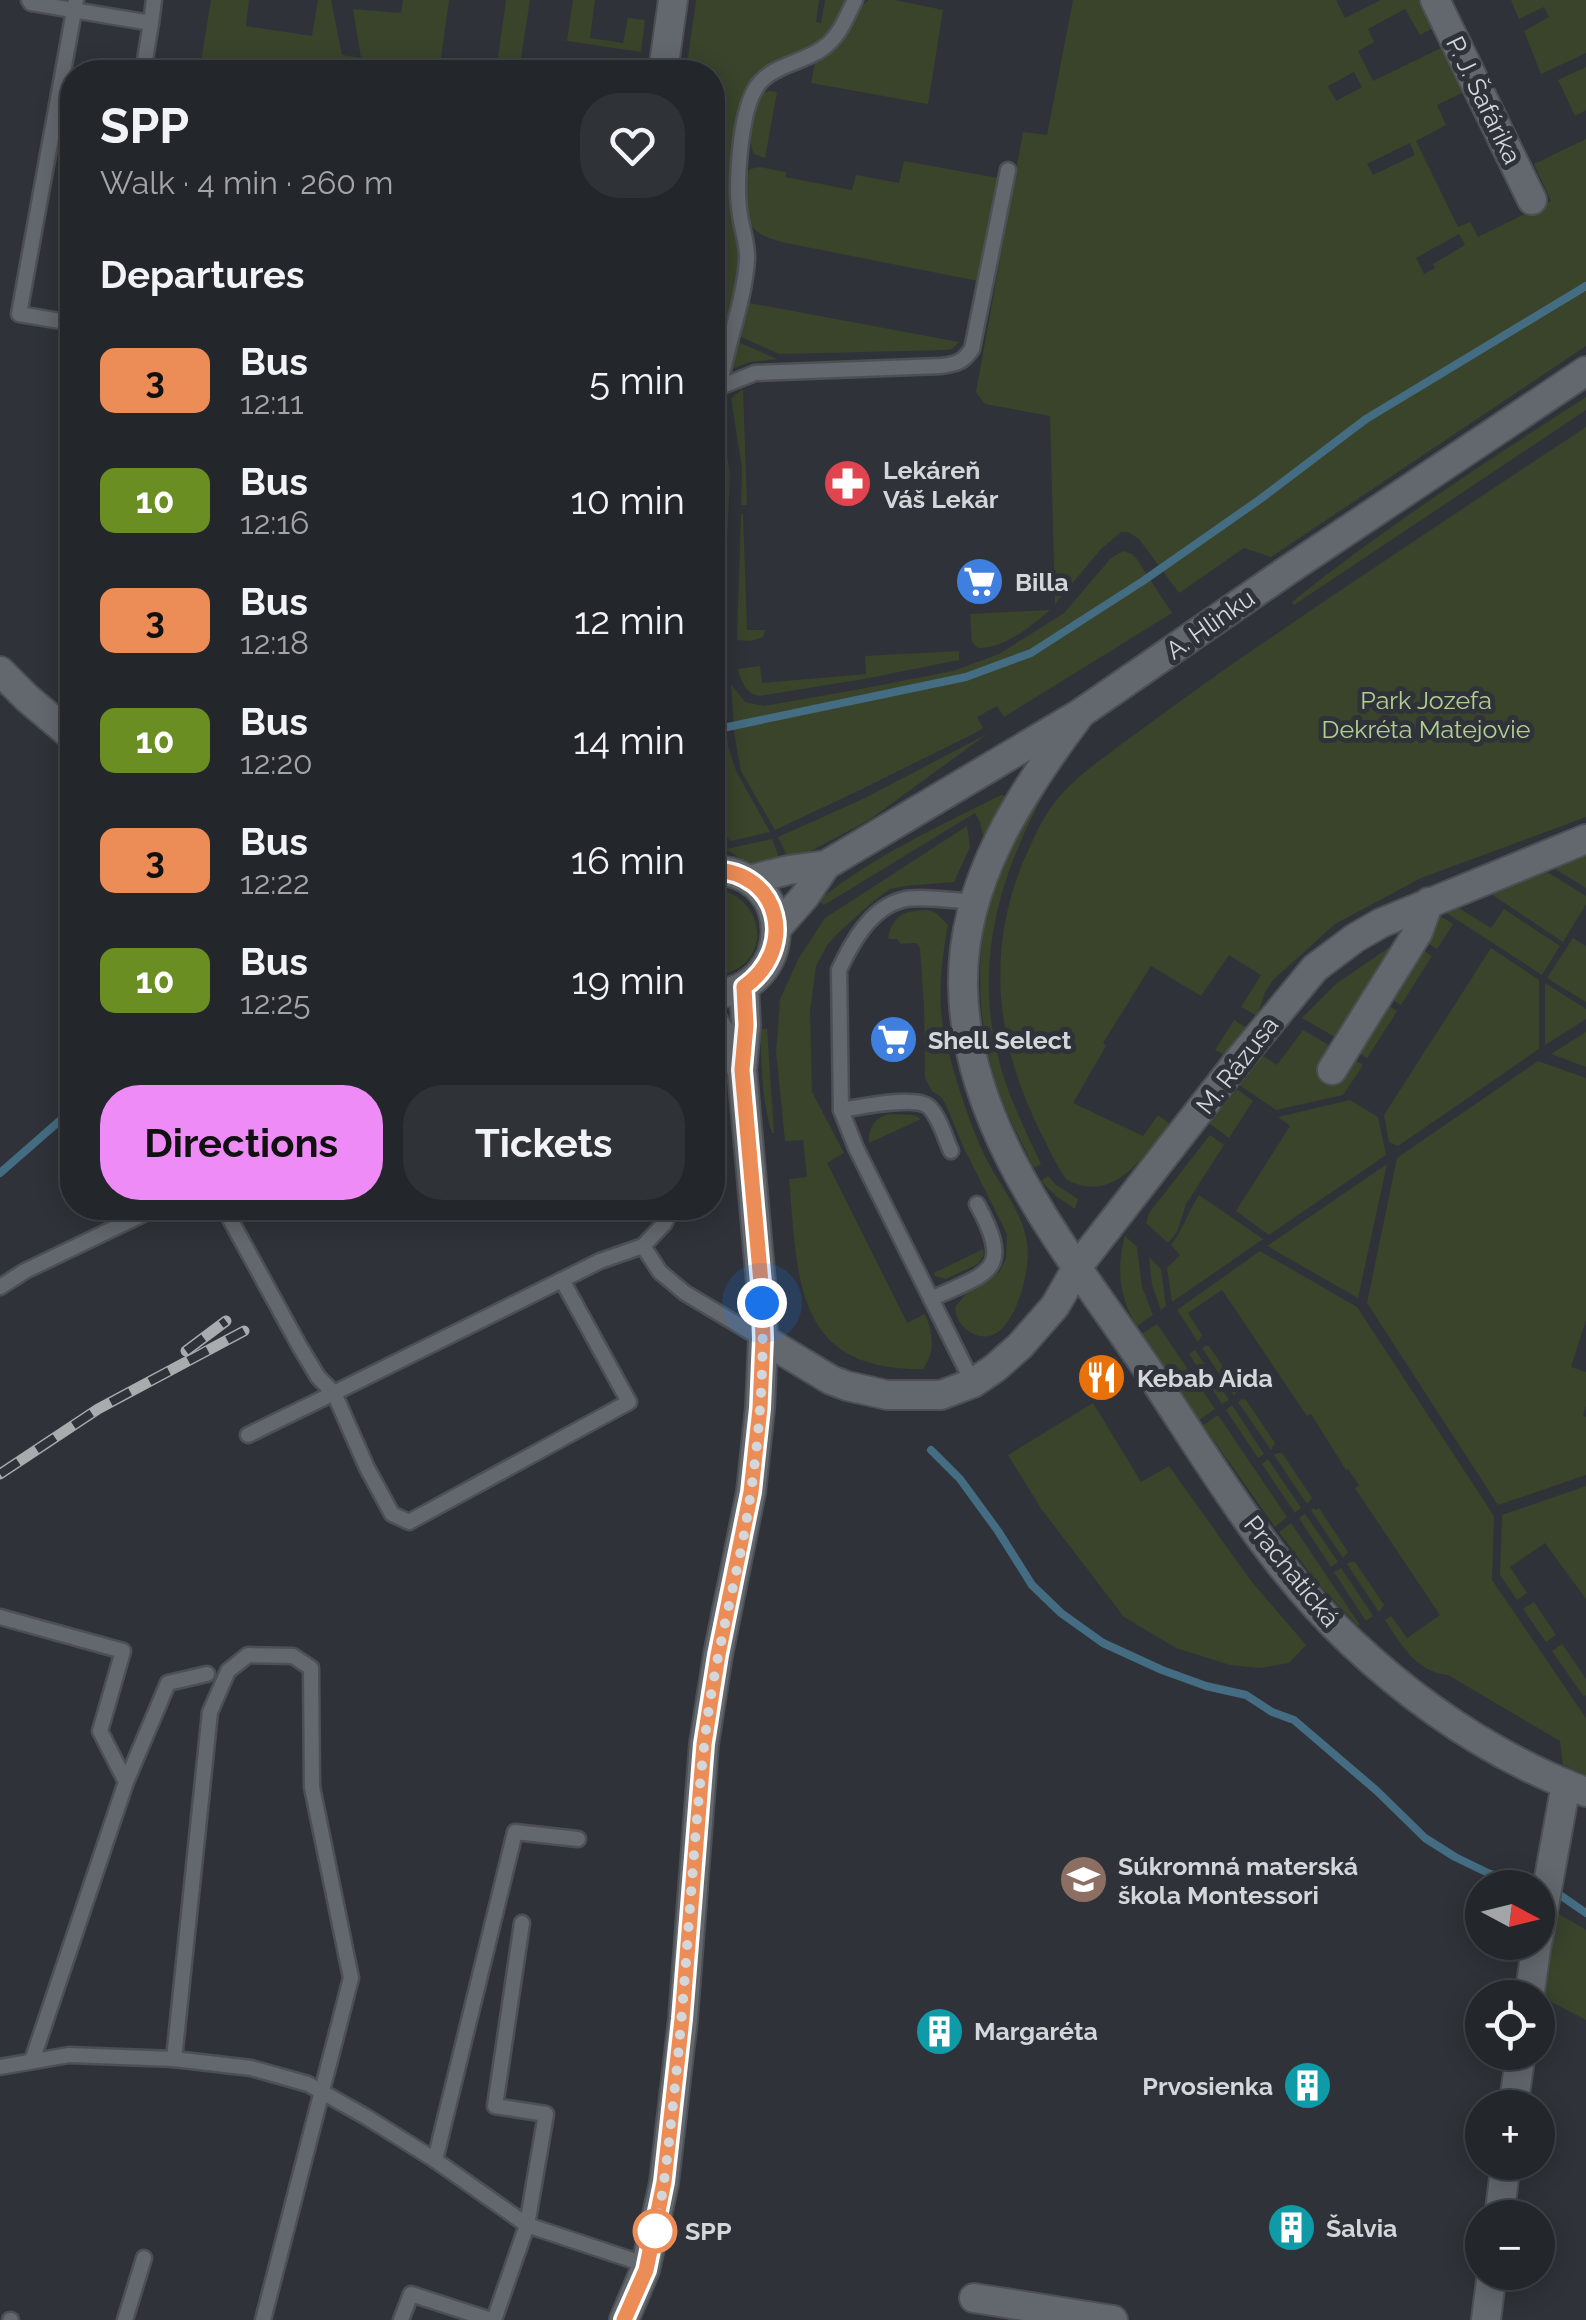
<!DOCTYPE html>
<meta charset="utf-8">
<style>
:root{--surface:#23262b;--page:#2f3237;--text:#f1f3f6;--muted:#a3a5a9;--line:#404347;--accent:#ef8bf7}
body{margin:0;font-family:Raleway,sans-serif;background:var(--page);color:var(--text);height:100vh;display:flex;flex-direction:column;font-size:38px;white-space:nowrap}
*{box-sizing:border-box;margin:0}
p{font-size:32px;color:var(--muted)}
.icon{flex:none;width:55px;height:55px;fill:none;stroke:currentColor;stroke-width:2;stroke-linecap:round;stroke-linejoin:round}
.map{position:relative;flex:1;overflow:hidden}
.drawer{position:absolute;left:60px;top:60px;width:665px;height:1160px;display:flex;flex-direction:column;background:var(--surface);border-radius:40px;box-shadow:0 5px 25px #0003,0 0 0 2px var(--line)}
.drawer>*{flex:none}
.badge{padding:0 20px;border-radius:15px;font-size:35px;line-height:65px}
.needle{width:65px;rotate:97deg}
.fabs{position:absolute;left:1465px;top:1870px;display:grid;gap:20px}
.fabs a{display:grid;place-items:center;width:90px;height:90px;border-radius:50%;background:var(--surface);box-shadow:0 5px 25px #0003,0 0 0 2px var(--line);font-size:50px}
.you{position:absolute;width:50px;height:50px;margin:-25px;border:8px solid #fff;border-radius:50%;background:#1a73e8;box-shadow:0 0 0 15px #1a73e833}
.map>.badge{position:absolute;translate:-50% -50%;box-shadow:0 0 0 5px #fff}
h2{padding:0 40px;font-size:38px;line-height:90px}
.round{display:grid;place-items:center;flex:none;width:105px;height:105px;border-radius:40px;background:var(--page)}
.overview{display:flex;align-items:center;justify-content:space-between;height:170px;padding:0 40px}
h1{font-size:48px;font-weight:700;line-height:75px}
.cta{display:flex;gap:20px;margin-top:auto;padding:20px 40px}
.cta a{flex:1;height:115px;border-radius:40px;background:var(--accent);color:#111;font-size:40px;font-weight:700;line-height:115px;text-align:center}
.cta a+a{background:var(--page);color:var(--text)}
ul{padding:0;list-style:none}
li{display:flex;align-items:center;gap:30px;height:120px;padding:0 40px}
li div{flex:1}
li b{display:block;font-size:38px}
li em{font-style:normal}
li .badge{min-width:110px;font-weight:700;text-align:center}
.map>svg:first-child{display:block}
</style>
<div class="map">
<svg width="1586" height="2320" viewBox="0 0 1586 2320">
<rect width="100%" height="100%" fill="#2f3339"/>
<g fill="#39442b" fill-rule="evenodd">
<path d="M211 0H249L246 26 312 36 318 0H331L342 55 361 58 353 9 401 13 403 0H449L439 72H202L204 62 201 61Z"/>
<path d="M506 0H530L519 71 527 72H496Z"/>
<path d="M573 0H595L590 38 623 43 628 18 645 20 641 52 567 41Z"/>
<path d="M696 0H819L816 22 821 23 825 0H848L832 31 818 45 755 78 744 93 729 176 730 205 741 258 739 276 727 326 713 335 712 72H686Z"/>
<path d="M869 0H895L943 10 928 104 811 83 815 63C849 45 843 19 869 0Z"/>
<path d="M1073 0H1336L1345 18 1381 0H1420L1433 28 1420 35 1405 9 1368 29 1374 42 1358 51 1373 81 1443 47 1464 92 1437 105 1446 125 1416 141 1458 227 1470 222 1478 237 1551 201 1534 164 1586 139V346L1271 557 1244 548 1179 593 1139 539 1128 532H1121L1101 549 1055 604 1050 416 985 404 976 392 1023 132 1047 135ZM1354 72 1362 87 1336 101 1328 86ZM1410 143 1415 155 1373 175 1367 164ZM1459 234 1465 245 1433 264 1435 268 1424 274 1416 258Z"/>
<path d="M1511 0H1586V53L1541 74 1524 31 1549 17 1544 7 1519 19Z"/>
<path d="M1586 67V110L1575 116 1558 80Z"/>
<path d="M770 91 777 92 765 158 754 154C746 139 752 108 761 93Z"/>
<path d="M904 161 998 178 978 281 781 242C738 230 745 210 747 173L750 169 760 167 786 172 785 177 852 190 856 175 899 183Z"/>
<path d="M744 302 959 342 952 349 946 350 779 354 737 335Z"/>
<path d="M736 341 777 359 750 362 732 369 730 367Z"/>
<path d="M743 389 747 505H741L742 468 731 398Z"/>
<path d="M1586 397V410L1294 605 1292 602C1385 527 1486 462 1586 397Z"/>
<path d="M721 414 730 475 726 564H721L724 488 718 430Z"/>
<path d="M1586 427V817L1421 878 1335 924 1273 980 1265 992 1257 1016 1241 1007 1261 975 1229 955 1201 996 1151 966 1103 1043 1106 1046 1073 1103 1143 1136 1158 1115 1170 1124C1143 1156 1114 1206 1066 1179 1056 1165 1049 1148 1041 1133 997 1045 985 955 1023 862 1032 842 1041 820 1055 802 1073 779 1099 761 1123 743 1156 719 1188 695 1221 672 1342 588 1464 508 1586 427Z"/>
<path d="M741 514H743L747 630H765L763 637 751 641 737 640Z"/>
<path d="M1123 551 1132 554 1136 558 1172 613 1004 717 997 706 977 717 983 728 977 732 862 789 775 830 741 771 734 732 731 684 745 702 764 706 866 688 953 671 999 654 1064 613 1111 558Z"/>
<path d="M1050 610C1032 626 1003 649 978 648L972 642 970 614Z"/>
<path d="M959 651V660L864 679 759 696C745 693 741 681 738 669L760 666 762 683 866 674 865 656Z"/>
<path d="M722 681 728 746 736 771 770 832 731 841C718 832 719 819 719 805H713L715 705 717 690Z"/>
<path d="M987 734 869 820 790 862 778 837 865 798Z"/>
<path d="M1045 792C999 876 974 962 998 1057 1007 1094 1025 1130 1041 1164L1034 1168C1022 1143 1008 1118 999 1091 965 993 975 872 1045 792Z"/>
<path d="M1001 795 1005 796V802L984 839 980 822 975 813 824 905 818 901C873 856 938 827 1001 795Z"/>
<path d="M967 826 970 847 954 882 905 886 890 889 877 898 838 933 828 944 816 966 810 1011 812 1092 844 1153 827 1163 907 1323 925 1314C933 1333 936 1351 923 1369 793 1371 798 1277 789 1179L807 1177 803 1140 785 1141 776 1051 778 1029 780 999 799 958 825 918Z"/>
<path d="M772 839 782 865C759 866 746 864 726 849Z"/>
<path d="M1586 847V888L1544 862Z"/>
<path d="M1536 865 1586 896V904L1563 942 1482 888Z"/>
<path d="M713 889C761 893 775 955 730 972 725 974 719 974 714 975Z"/>
<path d="M1454 905 1491 928 1504 909 1560 946 1542 975 1442 910Z"/>
<path d="M928 910 936 913 948 925C943 952 939 982 941 1009 944 1048 966 1114 982 1150 998 1186 1027 1213 1028 1254 1028 1280 1009 1356 970 1332 961 1326 956 1319 955 1307L965 1295 999 1272 1006 1259 1007 1234 963 1146 946 1105 942 1098 932 1091 925 1078 924 1008 920 948 916 943 901 944 897 939H888C892 915 905 910 928 910Z"/>
<path d="M1437 914 1453 924 1437 949 1421 939Z"/>
<path d="M1409 934 1342 1041 1302 1018 1337 983Z"/>
<path d="M1573 938 1586 946V1002L1547 978Z"/>
<path d="M1416 946 1432 956 1401 1005 1385 995Z"/>
<path d="M1491 948 1539 980V1049L1398 1146 1389 1142 1384 1115Z"/>
<path d="M1545 983 1586 1009V1019L1545 1045Z"/>
<path d="M1381 1001 1397 1011 1367 1058 1352 1049Z"/>
<path d="M1234 1020 1249 1029 1226 1056 1215 1050Z"/>
<path d="M760 1029H767L774 1133H772C761 1099 762 1065 760 1029Z"/>
<path d="M1303 1030 1363 1065 1343 1095 1276 1110 1239 1085 1263 1056 1277 1065Z"/>
<path d="M1586 1032V1067L1551 1054Z"/>
<path d="M1538 1061 1586 1078V1320L1571 1367 1586 1372V1406L1583 1415 1586 1417V1475L1498 1505 1367 1303 1397 1158Z"/>
<path d="M1237 1089 1253 1101 1229 1138 1209 1123Z"/>
<path d="M1350 1100 1378 1117 1386 1155 1269 1235 1236 1211 1290 1126 1278 1117Z"/>
<path d="M889 1114 914 1115 921 1119 869 1143C868 1128 874 1118 889 1114Z"/>
<path d="M1210 1135 1224 1145 1186 1204 1177 1232 1168 1243 1146 1223 1149 1213Z"/>
<path d="M1387 1164 1358 1298 1267 1246Z"/>
<path d="M1048 1176 1056 1185 1078 1199 1075 1209 1056 1196 1041 1181Z"/>
<path d="M1199 1195 1263 1239 1172 1302 1167 1268 1180 1255 1171 1245C1183 1230 1188 1212 1199 1195Z"/>
<path d="M1125 1236 1137 1247 1142 1287 1153 1315 1137 1326C1119 1298 1116 1268 1125 1236Z"/>
<path d="M983 1249 984 1255 978 1264 946 1279 935 1276 934 1273Z"/>
<path d="M1260 1251 1357 1307 1494 1516 1492 1580 1586 1718V1775L1563 1765 1560 1741 1448 1675C1416 1672 1401 1644 1385 1620L1391 1616 1407 1638 1440 1615 1355 1488 1359 1485 1348 1469 1346 1470 1311 1414 1307 1416 1222 1290 1188 1313 1202 1335 1198 1342 1177 1310Z"/>
<path d="M1149 1257 1161 1269 1166 1306 1161 1310 1152 1285Z"/>
<path d="M1157 1324 1215 1409 1199 1420 1142 1334Z"/>
<path d="M1205 1346H1209L1238 1389 1234 1396 1202 1348Z"/>
<path d="M1195 1350 1229 1400 1222 1404 1189 1354Z"/>
<path d="M1242 1399 1246 1400 1275 1443 1271 1450 1238 1402Z"/>
<path d="M1093 1403 1141 1482 1169 1466 1251 1581 1306 1645 1289 1663 1260 1668 1230 1665 1176 1648 1124 1617 1042 1510 1008 1455Z"/>
<path d="M1232 1405 1264 1454 1258 1458 1226 1410Z"/>
<path d="M1218 1415 1287 1517 1275 1527 1203 1425Z"/>
<path d="M1278 1453H1282L1312 1498 1307 1504 1274 1455Z"/>
<path d="M1268 1459 1301 1508 1295 1513 1262 1464Z"/>
<path d="M1586 1486V1599L1545 1543 1510 1567 1527 1593 1517 1600 1500 1575 1502 1515Z"/>
<path d="M1314 1508 1316 1510 1319 1508 1348 1552 1343 1558 1311 1510Z"/>
<path d="M1305 1514 1338 1562 1331 1567 1299 1518Z"/>
<path d="M1291 1523 1360 1625 1358 1626 1318 1584 1279 1532Z"/>
<path d="M1351 1562H1355L1384 1605 1379 1612 1347 1564Z"/>
<path d="M1341 1568 1373 1616 1366 1621 1334 1572Z"/>
<path d="M1534 1602 1556 1635 1546 1642 1523 1609Z"/>
<path d="M1562 1644 1586 1679V1695L1584 1697 1552 1651Z"/>
<path d="M1549 1908 1586 1930V2020L1536 1994Z"/>
</g>
<g fill="none" stroke-linecap="round" stroke-linejoin="round">
<g stroke="#446c82" stroke-width="8">
<path d="M718 729 966 677 1031 653 1143 581 1259 500 1366 419 1586 286"/>
<path d="M0 1173 72 1110"/>
<path d="M931 1450 960 1479 998 1531 1032 1585 1061 1613 1103 1643 1162 1670 1206 1686 1246 1695 1272 1712 1294 1720 1377 1791 1425 1838 1455 1857 1488 1873 1532 1887"/>
<path d="M1560 1895 1586 1913"/>
</g>
<defs>
<g id="service">
<path d="M29 0 31 3 151 23 154 0"/>
<path d="M143 72 151 23"/>
<path d="M72 323 19 314 76 0"/>
<path d="M720 387C726 345 744 303 747 260 748 244 742 231 740 215 735 186 740 112 756 88 770 64 807 63 827 45 841 33 847 16 855 0"/>
<path d="M712 393 720 387 755 373 941 366C957 364 963 362 972 349L1008 170"/>
<path d="M841 1110C860 1107 915 1095 929 1107 940 1118 945 1138 951 1151"/>
<path d="M224 1208 300 1347 318 1377 334 1393 600 1261 643 1246"/>
<path d="M672 1208 664 1224 643 1246 660 1272 685 1293 762 1339"/>
<path d="M0 1287 25 1271 156 1208"/>
<path d="M931 1299C989 1272 1014 1272 977 1204"/>
<path d="M973 1383 856 1148 841 1110 839 970C852 942 871 908 902 900 918 895 957 901 975 902"/>
<path d="M248 1435 334 1393 367 1468 392 1514 409 1522 629 1402 562 1280"/>
<path d="M0 1617 123 1651 100 1731 126 1782 32 2061"/>
<path d="M126 1782 168 1683 207 1674"/>
<path d="M174 2059 210 1712 228 1671 248 1655 293 1656 311 1668 312 1787 351 1978 263 2320"/>
<path d="M0 2067 69 2055 174 2059 251 2068 308 2084 368 2118 435 2160 527 2225 546 2114 495 2106 522 1923"/>
<path d="M435 2160 515 1832 578 1839"/>
<path d="M10 2320H11"/>
<path d="M125 2320 144 2258"/>
<path d="M401 2320 411 2294 491 2320"/>
<path d="M494 2320 527 2225 647 2265"/>
</g>
<g id="minor">
<path d="M1435 0 1532 200"/>
<path d="M663 72 673 0"/>
<path d="M1081 713C1021 793 961 882 963 986 965 1134 1074 1259 1152 1376 1213 1468 1270 1566 1351 1642 1419 1706 1498 1759 1586 1792"/>
<path d="M749 880 789 870 826 865 1081 713 1288 570 1586 371"/>
<path d="M777 928 805 896 826 865"/>
<path d="M1332 1070 1418 932 1429 902"/>
<path d="M763 1339 831 1380 847 1386 887 1395H941L973 1383 995 1368 1020 1346 1055 1306 1078 1266 1235 1065 1315 968 1355 938 1381 923 1586 839"/>
<path d="M1538 1939 1566 1784"/>
<path d="M1529 1998 1537 1942"/>
<path d="M1513 2108 1521 2052"/>
<path d="M1499 2218 1506 2162"/>
<path d="M974 2298 1113 2320"/>
<path d="M1486 2320 1492 2272"/>
</g>
<g id="tertiary">
<path d="M0 671 27 698 72 736"/>
<path d="M712 870C798 871 796 992 712 994"/>
<path d="M712 1019 742 1070"/>
<path d="M624 2320 645 2270 664 2183 683 2019 704 1744 718 1655 751 1492 760 1408 763 1339 761 1283 742 1070 746 1025 744 987"/>
</g>
</defs>
<use href="#service" stroke="#4c5054" stroke-width="19"/>
<use href="#minor" stroke="#4c5054" stroke-width="32"/>
<use href="#tertiary" stroke="#4c5054" stroke-width="32"/>
<use href="#service" stroke="#63686e" stroke-width="14"/>
<use href="#minor" stroke="#63686e" stroke-width="28"/>
<use href="#tertiary" stroke="#63686e" stroke-width="28"/>
<defs>
<g id="rail">
<path d="M186 1351 226 1321"/>
<path d="M0 1474 98 1409 244 1331"/>
</g>
</defs>
<use href="#rail" stroke="#a8acaf" stroke-width="11"/>
<use href="#rail" stroke="#2f3339" stroke-width="8" stroke-dasharray="22" stroke-linecap="butt"/>
</g>
<g fill="none" stroke-linecap="round" stroke-linejoin="round">
<defs>
<path id="line" d="M624 2320 646 2270 664 2182 682 2019 704 1744 718 1655 751 1492 760 1408 763 1339 761 1283 742 1070 746 1025 744 987C798 949 781 871 712 870"/>
</defs>
<use href="#line" stroke="#fff" stroke-width="22"/>
<use href="#line" stroke="#ec8c56" stroke-width="15"/>
<path stroke="#d4d7da" stroke-width="10" stroke-dasharray="0 18" d="M655 2231C665 2187 669 2141 674 2095 687 1979 691 1863 704 1747 711 1678 728 1612 742 1545 757 1466 765 1383 762 1303"/>
</g>
<defs>
<symbol id="pharmacy-disc" viewBox="-11 -11 22 22"><circle r="9.5" fill="#e0444e" stroke="#2f3339"/><path d="M-2-6h4v4h4v4h-4v4h-4v-4h-4v-4h4Z" fill="#fff"/></symbol>
<symbol id="supermarket-disc" viewBox="-11 -11 22 22"><circle r="9.5" fill="#3f7fe0" stroke="#2f3339"/><path d="M-6-5.5h2.5l.6 2H6L4.5 2H-2.5L-4.4-4H-6ZM-1.5 3.2a1.3 1.3 0 1 0 .1 0ZM3 3.2a1.3 1.3 0 1 0 .1 0Z" fill="#fff"/></symbol>
<symbol id="restaurant-disc" viewBox="-11 -11 22 22"><circle r="9.5" fill="#e8710a" stroke="#2f3339"/><path d="M-5-6h1v4h1v-4h1v4h1v-4h1v5L-1.5 .5V6h-2V.5L-5-1ZM5-6V6H3V1.5H1.5Q1.5-4 5-6Z" fill="#fff"/></symbol>
<symbol id="school-disc" viewBox="-11 -11 22 22"><circle r="9.5" fill="#8d6e63" stroke="#2f3339"/><path d="M0-5L7-2L0 1L-7-2ZM-4 1L0 2.5L4 1V4Q0 6-4 4Z" fill="#fff"/></symbol>
<symbol id="building-disc" viewBox="-11 -11 22 22"><circle r="9.5" fill="#0f9aa8" stroke="#2f3339"/><path d="M-4-6H4V6H1V3H-1V6H-4ZM-2.5-4.3h1.7v1.8h-1.7ZM.8-4.3h1.7v1.8H.8ZM-2.5-1h1.7V.8h-1.7ZM.8-1h1.7V.8H.8Z" fill="#fff"/></symbol>
</defs>
<g fill-rule="evenodd">
<use href="#pharmacy-disc" x="820" y="456" width="55" height="55"/>
<use href="#supermarket-disc" x="952" y="554" width="55" height="55"/>
<use href="#supermarket-disc" x="866" y="1012" width="55" height="55"/>
<use href="#restaurant-disc" x="1074" y="1350" width="55" height="55"/>
<use href="#school-disc" x="1056" y="1852" width="55" height="55"/>
<use href="#building-disc" x="912" y="2004" width="55" height="55"/>
<use href="#building-disc" x="1280" y="2058" width="55" height="55"/>
<use href="#building-disc" x="1264" y="2200" width="55" height="55"/>
</g>
<circle fill="#fff" stroke="#ec8c56" stroke-width="5" cx="655" cy="2231" r="20"/>
<g text-anchor="middle" dominant-baseline="central" stroke-width="10" stroke-linejoin="round" paint-order="stroke">
<g font-size="25" fill="#d4d7da" stroke="#2f3339">
<text transform="translate(1484 100) rotate(64)">P. J. Šafárika</text>
<text transform="translate(1210 624) rotate(-35)">A. Hlinku</text>
<text transform="translate(1237 1065) rotate(-52)">M. Rázusa</text>
<text transform="translate(1292 1571) rotate(51)">Prachatická</text>
</g>
<g font-size="25" font-weight="bold" fill="#d4d7da" stroke="#2f3339" text-anchor="start">
<text x="883" y="470">Lekáreň<tspan x="883" dy="29">Váš Lekár</tspan></text>
<text x="1015" y="582">Billa</text>
<text x="928" y="1040">Shell Select</text>
<text x="1137" y="1378">Kebab Aida</text>
<text x="1118" y="1866">Súkromná materská<tspan x="1118" dy="29">škola Montessori</tspan></text>
<text x="974" y="2031">Margaréta</text>
<text x="1273" y="2086" text-anchor="end">Prvosienka</text>
<text x="1326" y="2228">Šalvia</text>
</g>
<g font-size="25" fill="#b3ce91" stroke="#2f3339">
<text x="1426" y="700">Park Jozefa<tspan x="1426" dy="29">Dekréta Matejovie</tspan></text>
</g>
<g font-size="25" font-weight="bold" fill="#d4d7da" stroke="#2f3339" text-anchor="start">
<text x="685" y="2231">SPP</text>
</g>
</g>
</svg>
<div class="fabs">
<a><svg class="needle" viewBox="-14 -14 28 28"><path d="M0-13l5 13h-10z" fill="#e53935"/><path d="M0 13l5-13h-10z" fill="#a3a5a9"/></svg></a>
<a><svg class="icon" aria-label="locate" viewBox="0 0 24 24"><circle cx="12" cy="12" r="6"/><path d="M12 2v4M12 18v4M2 12h4M18 12h4"/></svg></a>
<a>+</a>
<a>−</a>
</div>
<div class="you" style="left:762px;top:1303px"></div>
<section class="drawer">
<div class="overview"><div><h1>SPP</h1><p>Walk · 4 min · 260 m</p></div><a class="round"><svg class="icon" aria-label="heart" viewBox="0 0 24 24"><path d="M12 20l-8-8c-3-5 5-10 8-4 3-6 11-1 8 4z"/></svg></a></div>
<h2>Departures</h2>
<ul>
<li><span class="badge" style="background:#ec8c56;color:#111">3</span><div><b>Bus</b><p>12:11</p></div><em>5 min</em></li>
<li><span class="badge" style="background:#6b8e23;color:#fff">10</span><div><b>Bus</b><p>12:16</p></div><em>10 min</em></li>
<li><span class="badge" style="background:#ec8c56;color:#111">3</span><div><b>Bus</b><p>12:18</p></div><em>12 min</em></li>
<li><span class="badge" style="background:#6b8e23;color:#fff">10</span><div><b>Bus</b><p>12:20</p></div><em>14 min</em></li>
<li><span class="badge" style="background:#ec8c56;color:#111">3</span><div><b>Bus</b><p>12:22</p></div><em>16 min</em></li>
<li><span class="badge" style="background:#6b8e23;color:#fff">10</span><div><b>Bus</b><p>12:25</p></div><em>19 min</em></li>
</ul>
<div class="cta"><a>Directions</a><a>Tickets</a></div>
</section>
</div>
